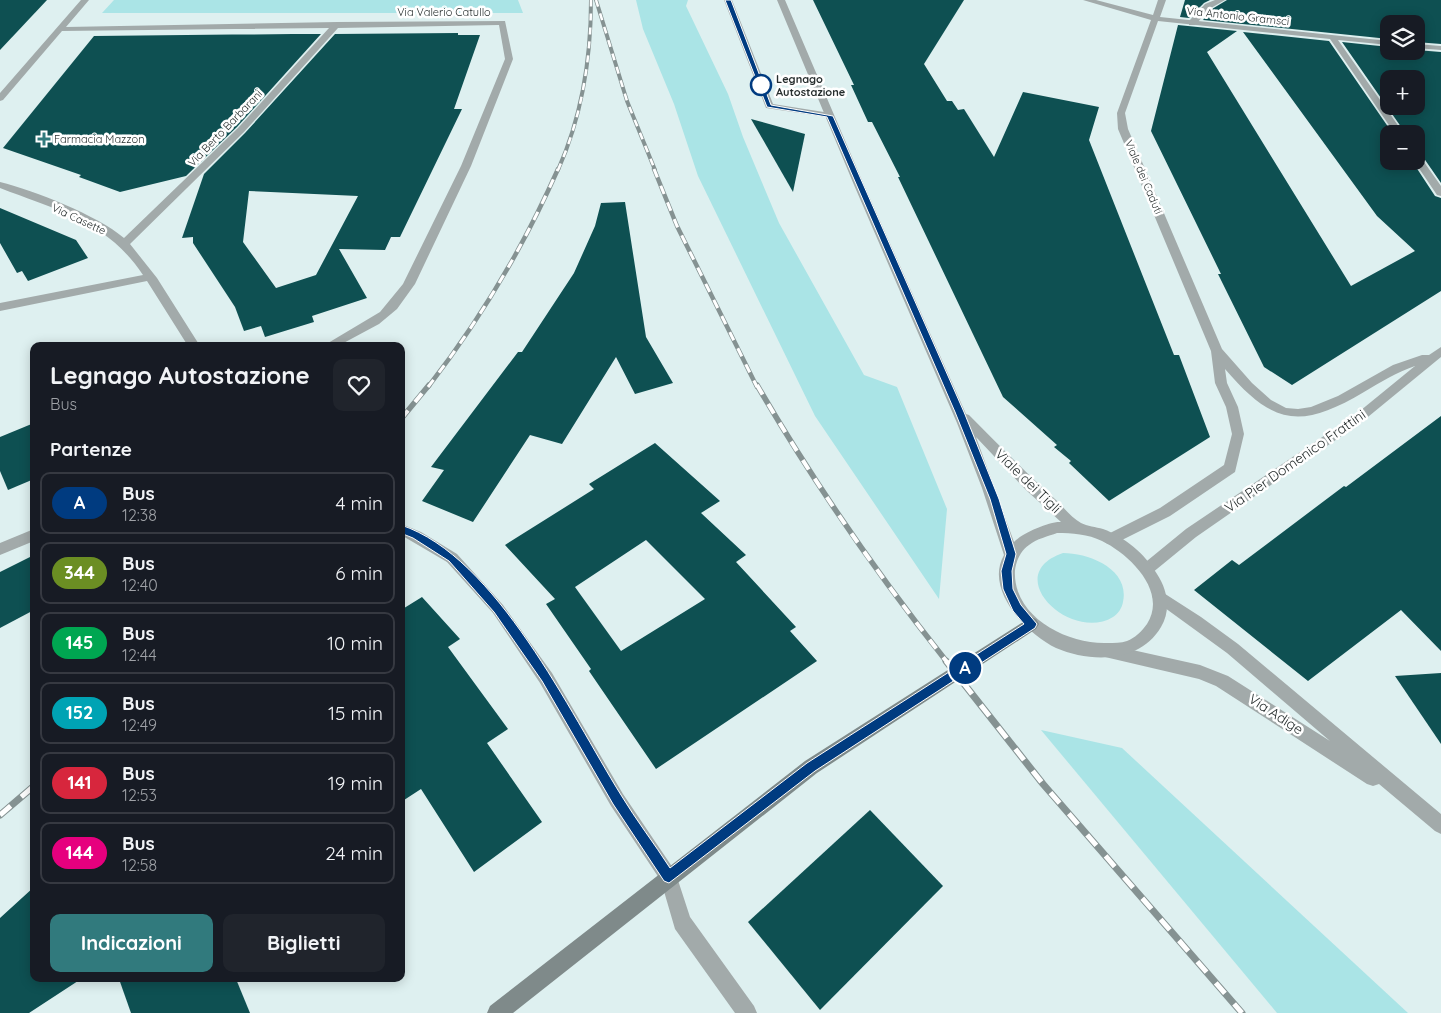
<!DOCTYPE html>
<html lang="it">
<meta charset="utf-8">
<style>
:root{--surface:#171b24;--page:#20242c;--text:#f1f3f6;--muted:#9ea1a6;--line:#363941;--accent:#317a7d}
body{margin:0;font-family:Quicksand,sans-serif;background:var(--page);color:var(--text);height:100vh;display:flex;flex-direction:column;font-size:19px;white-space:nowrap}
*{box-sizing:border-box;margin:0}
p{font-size:16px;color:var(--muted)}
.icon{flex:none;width:28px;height:28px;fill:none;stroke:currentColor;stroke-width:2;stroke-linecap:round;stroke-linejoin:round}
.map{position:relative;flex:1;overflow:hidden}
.side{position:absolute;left:30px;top:342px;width:375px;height:640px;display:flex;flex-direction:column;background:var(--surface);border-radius:10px;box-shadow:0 2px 12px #0003}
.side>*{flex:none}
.badge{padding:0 10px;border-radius:16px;font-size:18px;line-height:32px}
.fabs{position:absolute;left:1380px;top:15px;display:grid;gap:10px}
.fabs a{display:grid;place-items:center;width:45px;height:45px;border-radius:10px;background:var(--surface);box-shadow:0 2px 12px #0003;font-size:25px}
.map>.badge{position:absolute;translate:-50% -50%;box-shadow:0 0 0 2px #fff}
h2{padding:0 20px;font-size:19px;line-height:45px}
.round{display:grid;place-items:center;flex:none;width:52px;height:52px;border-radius:10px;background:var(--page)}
.overview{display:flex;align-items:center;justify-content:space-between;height:85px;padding:0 20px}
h1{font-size:24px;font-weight:700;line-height:38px}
.action{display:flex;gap:10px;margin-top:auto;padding:10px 20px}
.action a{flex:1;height:58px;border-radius:10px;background:var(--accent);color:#fff;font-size:20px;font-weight:700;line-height:58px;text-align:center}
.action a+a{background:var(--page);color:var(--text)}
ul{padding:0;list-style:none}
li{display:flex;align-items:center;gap:15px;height:62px;margin:0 10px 8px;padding:0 10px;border:2px solid var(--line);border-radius:10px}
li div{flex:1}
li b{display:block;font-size:19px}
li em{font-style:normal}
li .badge{min-width:55px;font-weight:700;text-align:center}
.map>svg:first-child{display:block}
</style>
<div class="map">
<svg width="1441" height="1013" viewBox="0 0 1441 1013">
<rect width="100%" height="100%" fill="#def0f0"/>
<g fill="#aae4e6">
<path d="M114 0H518L523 13H102Z"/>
<path d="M636 0H688L686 6 728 94 743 137 779 223 864 375 897 387 947 509 939 599 815 416 698 176 674 104 643 29Z"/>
<path d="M1063 553C1089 553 1130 569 1123 602 1122 608 1118 614 1113 617 1071 643 999 575 1063 553Z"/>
<path d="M1041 730 1122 748 1408 1013H1277Z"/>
</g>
<g fill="#0e5052" fill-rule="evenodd">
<path d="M0 0H47L0 50Z"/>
<path d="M813 0H964L924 64 947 101H952L958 110 964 109 994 157 1023 92 1099 107 1089 140 1174 355H1179L1210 437 1109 501 1069 463 1071 461 1054 447 1057 445 1003 397 898 177H900L872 122H868L851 85H854Z"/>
<path d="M1185 0H1210L1204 3 1189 18 1180 17Z"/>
<path d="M1227 0H1441V44L1416 42V24H1389V39L1203 20 1212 9Z"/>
<path d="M1178 25 1237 31 1207 52 1351 286 1415 251 1377 216 1243 32 1329 41 1393 134H1389V161H1412L1435 196 1441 198V291L1292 385 1264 367 1218 274H1221L1151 131Z"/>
<path d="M458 33V35H480L454 109H462L400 237H391L385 250 339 249 367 298 312 316 314 322 265 337 261 326 244 331 235 307 193 243V237L182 238 204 174 245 133 335 34ZM249 191 358 196 316 275 276 288 243 242Z"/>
<path d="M293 34H321L237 127 186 176 120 192 79 177 81 175 3 148 94 36Z"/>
<path d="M1342 42 1389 47V51L1416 50 1441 52V183L1421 154 1416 152V134H1406ZM1389 79H1416V106H1389Z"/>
<path d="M751 119 805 134 793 192Z"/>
<path d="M625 202 646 337 673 383 635 394 616 357 562 444 530 435 473 522 422 501 444 470 431 467 518 352H522L574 273 595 226 601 203Z"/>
<path d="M0 208 76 240 88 258 28 281 22 271 17 273 0 243Z"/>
<path d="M1441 416V651L1401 610 1308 681 1194 590 1232 560 1239 565 1344 486 1346 487Z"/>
<path d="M34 423V479L8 490 0 471V437Z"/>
<path d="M655 443 720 501 701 513 746 555 736 562 796 627 790 631 817 661 656 769 589 671 591 669 546 604 555 599 505 545 594 489 589 484ZM646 540 705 599 621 651 575 587Z"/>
<path d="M34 555V610L0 628V572Z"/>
<path d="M422 597 460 639 448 647 508 729 487 743 542 822 474 872 421 789 401 802V610Z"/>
<path d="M1441 673V744L1395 676Z"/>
<path d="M870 810 943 886 820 1010 748 922Z"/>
<path d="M34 887V979H81L29 1013H0V918Z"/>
<path d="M119 979H236L250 1013H131Z"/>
</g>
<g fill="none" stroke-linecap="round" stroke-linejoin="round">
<path fill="#a2aaaa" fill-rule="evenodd" d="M724 0H732L773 104 830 113 833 114V118L766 108Z"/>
<path fill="#a2aaaa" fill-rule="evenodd" d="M1215 0H1225L1211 8 1195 25H1189V21L1205 4Z"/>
<g fill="#a2aaaa" fill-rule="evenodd">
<path d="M81 0H89L66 27 337 22 505 21 513 59 471 166 415 284 397 309 379 324 338 346H323L380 312 403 284 461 166 505 59 499 25 338 28 244 132 130 244 157 278 200 346H188L147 281 0 311V303L143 275C106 220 59 211 0 188V182C35 191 97 215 124 238L238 128 329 28 62 31 3 100 0 101V93Z"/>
<path d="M1083 0H1096L1153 15 1158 0H1166L1160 17 1389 41V45L1338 40 1404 134H1395L1330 39 1158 21 1125 113 1128 129 1222 349 1252 383 1271 400 1286 408 1298 409 1311 407 1338 396 1393 365 1422 355H1429L1441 347V357L1363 421 1196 537 1152 573 1147 575 1142 573 1140 569 1142 565 1186 529 1355 415 1415 366C1397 372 1381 382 1364 392 1300 430 1273 425 1225 369L1227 383 1238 407 1244 434 1235 472 1170 516 1116 543 1111 545 1106 543 1104 539 1106 535 1160 508 1224 465 1232 434 1226 407 1215 383 1211 351 1118 129 1117 113 1151 20Z"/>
<path d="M1416 44 1441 46V50L1416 48Z"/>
<path d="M1416 154 1419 155 1441 186V196L1437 195 1414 161H1416Z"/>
<path d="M401 524 421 532 457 554 503 605 552 673 623 794 675 871 690 917 754 1006 757 1013H735L675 929 661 881 611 806 540 683 493 613 447 562 401 535Z"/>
<path d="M34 529V541L0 555V543Z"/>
<path d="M1159 590 1201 617 1238 644 1441 814V834L1435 831 1379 784 1373 786 1367 784 1216 686 1199 679 1105 657 1102 652 1105 647 1110 645 1200 665 1228 676 1330 741 1227 653 1154 600 1152 596 1154 592Z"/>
</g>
<path fill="#a2aaaa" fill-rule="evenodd" d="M777 0H785L864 185 966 414 969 415C998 444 1026 473 1056 500 1063 507 1072 518 1081 523 1087 526 1096 527 1103 529 1125 537 1145 554 1157 574 1168 591 1171 610 1161 627 1140 663 1091 663 1056 648 1027 634 984 590 1004 555L982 488 957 423 854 185ZM976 437 1026 490 1061 522C1049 521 1021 534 1014 542ZM1057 533C1072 533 1088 534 1102 541 1129 554 1168 591 1147 624 1142 631 1135 638 1127 641 1121 643 1114 643 1108 643 1068 645 1012 617 1015 570 1016 561 1021 550 1029 545 1036 539 1049 536 1057 533Z"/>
<path fill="#7f8a8a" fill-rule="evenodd" d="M1031 617 1036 619 1039 624 1036 629 817 773 513 1013H487L490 1006 805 761Z"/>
<defs>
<g id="rail-far3">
<path d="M596 0 627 101 655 170"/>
<path d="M558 170C582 116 591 59 591 0"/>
</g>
<g id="rail-far2">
<path d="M654 169 677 226 757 387"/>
<path d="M428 387C480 320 524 246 558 169"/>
</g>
<g id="rail-far1">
<path d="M757 385C814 483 877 574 947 662"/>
<path d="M401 419 429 385"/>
</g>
<g id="rail">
<path d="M946 661 1043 784 1242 1013"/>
<path d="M0 815 34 786"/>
</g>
</defs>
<use href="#rail-far3" stroke="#859292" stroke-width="4"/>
<use href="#rail-far2" stroke="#859292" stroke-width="4.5"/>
<use href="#rail-far1" stroke="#859292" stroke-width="5.5"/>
<use href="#rail" stroke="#859292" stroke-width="7"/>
<use href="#rail-far3" stroke="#fff" stroke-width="2.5" stroke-dasharray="7" stroke-linecap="butt"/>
<use href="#rail-far2" stroke="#fff" stroke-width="3" stroke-dasharray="9" stroke-linecap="butt"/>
<use href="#rail-far1" stroke="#fff" stroke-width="4" stroke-dasharray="11" stroke-linecap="butt"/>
<use href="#rail" stroke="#fff" stroke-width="5" stroke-dasharray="14" stroke-linecap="butt"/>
</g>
<path fill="#003b80" stroke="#fff" d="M725 0H731L771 105 833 116 964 412 999 499 1016 554 1012 571 1013 589 1021 605 1037 624 1035 628 815 771 669 883 664 881 613 804 542 681 494 612 449 561 413 538 398 532V526L401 525C497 557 570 713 621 795 636 820 654 843 670 868L807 763 1024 624 1013 611 1003 589 1001 571 1006 554 990 499 955 412 827 117 767 107Z"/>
<circle fill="#fff" stroke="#003b80" stroke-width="2.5" cx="761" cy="85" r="10"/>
<path fill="#317a7d" stroke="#fff" stroke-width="2" d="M41.5 131.5h5v5h5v5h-5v5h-5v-5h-5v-5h5z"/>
<g text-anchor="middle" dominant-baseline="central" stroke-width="5" stroke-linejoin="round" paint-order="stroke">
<g font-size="11" fill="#272e2e" stroke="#fff">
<text x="444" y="12">Via Valerio Catullo</text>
<text transform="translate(1238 16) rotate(6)">Via Antonio Gramsci</text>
<text transform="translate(225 128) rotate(-46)">Via Berto Barbarani</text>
<text transform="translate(1144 177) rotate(67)">Viale dei Caduti</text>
<text transform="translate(79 219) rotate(25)">Via Casette</text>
</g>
<g font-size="11" font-weight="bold" fill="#272e2e" stroke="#fff" text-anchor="start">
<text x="776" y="79">Legnago<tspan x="776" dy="13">Autostazione</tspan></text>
</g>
<g font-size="11" fill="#272e2e" stroke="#fff" text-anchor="start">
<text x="54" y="139">Farmacia Mazzon</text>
</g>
<g font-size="14" fill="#272e2e" stroke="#fff">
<text transform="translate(1295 461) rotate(-35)">Via Pier Domenico Frattini</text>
<text transform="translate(1028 481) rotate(44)">Viale dei Tigli</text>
<text transform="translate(1276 714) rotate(33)">Via Adige</text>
</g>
</g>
</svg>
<div class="fabs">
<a><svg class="icon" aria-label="layers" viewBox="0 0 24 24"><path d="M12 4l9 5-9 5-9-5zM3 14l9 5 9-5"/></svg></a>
<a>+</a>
<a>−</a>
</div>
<b class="badge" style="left:965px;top:668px;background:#003b80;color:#fff">A</b>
<section class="side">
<div class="overview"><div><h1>Legnago Autostazione</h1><p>Bus</p></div><a class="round"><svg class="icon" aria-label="heart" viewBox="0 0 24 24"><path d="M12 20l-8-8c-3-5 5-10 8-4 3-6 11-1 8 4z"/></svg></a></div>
<h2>Partenze</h2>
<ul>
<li><span class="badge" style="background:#003b80;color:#fff">A</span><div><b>Bus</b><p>12:38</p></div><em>4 min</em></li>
<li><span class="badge" style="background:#6b8e23;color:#fff">344</span><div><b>Bus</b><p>12:40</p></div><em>6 min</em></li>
<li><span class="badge" style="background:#00a651;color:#fff">145</span><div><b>Bus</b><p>12:44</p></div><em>10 min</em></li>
<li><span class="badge" style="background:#00a3b4;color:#fff">152</span><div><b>Bus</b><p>12:49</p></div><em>15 min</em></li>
<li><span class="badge" style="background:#d7263d;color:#fff">141</span><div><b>Bus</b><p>12:53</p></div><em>19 min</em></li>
<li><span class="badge" style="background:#e6007e;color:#fff">144</span><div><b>Bus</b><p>12:58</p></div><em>24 min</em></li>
</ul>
<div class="action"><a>Indicazioni</a><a>Biglietti</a></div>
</section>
</div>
